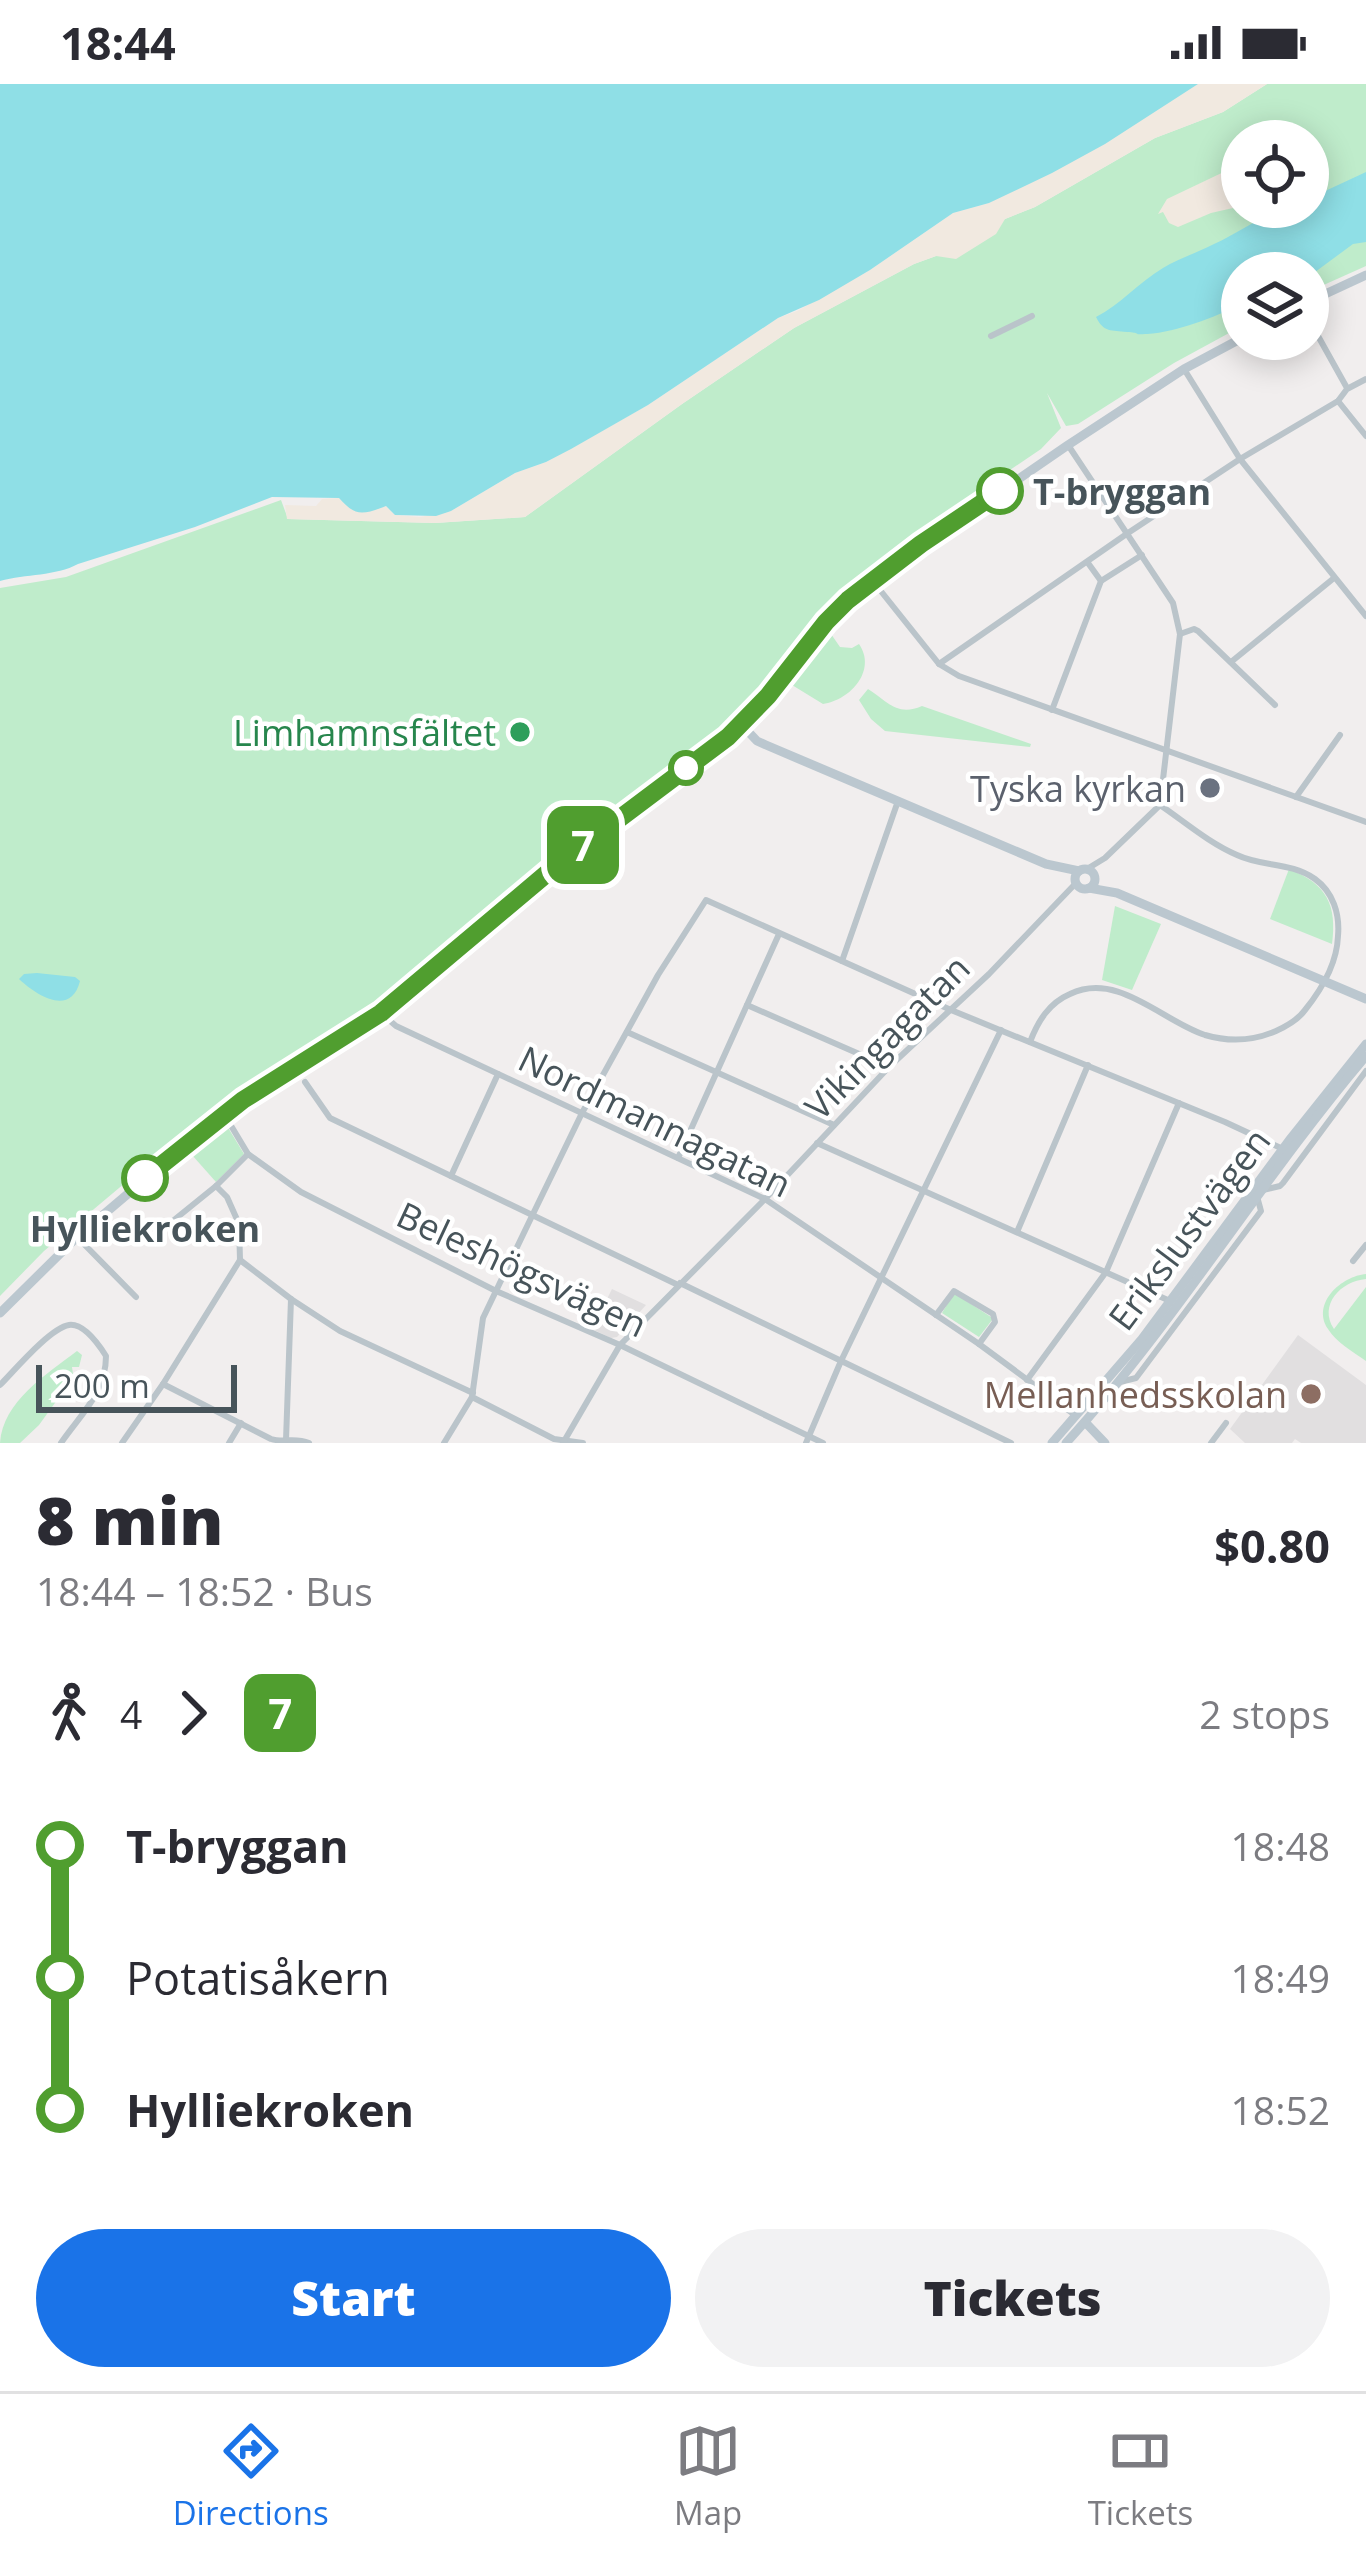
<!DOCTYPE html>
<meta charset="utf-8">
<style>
:root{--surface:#fff;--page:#f2f2f3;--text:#2b2b33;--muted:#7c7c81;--line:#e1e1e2;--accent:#1a73e8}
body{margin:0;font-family:"Open Sans",sans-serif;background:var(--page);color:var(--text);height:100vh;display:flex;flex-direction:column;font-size:45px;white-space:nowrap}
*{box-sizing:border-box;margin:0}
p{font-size:39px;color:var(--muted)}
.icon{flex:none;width:66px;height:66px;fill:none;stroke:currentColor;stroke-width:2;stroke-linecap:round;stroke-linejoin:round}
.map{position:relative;height:1359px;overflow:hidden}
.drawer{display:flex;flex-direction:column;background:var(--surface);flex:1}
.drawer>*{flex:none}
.badge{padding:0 24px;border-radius:18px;font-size:42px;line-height:78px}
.controls{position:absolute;left:1221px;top:36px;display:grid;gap:24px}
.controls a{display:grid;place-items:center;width:108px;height:108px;border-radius:50%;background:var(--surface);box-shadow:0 6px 30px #0003;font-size:60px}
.scale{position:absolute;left:36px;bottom:30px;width:201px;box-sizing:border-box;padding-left:12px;border:6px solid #47545a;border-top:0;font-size:33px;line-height:42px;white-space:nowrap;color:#47545a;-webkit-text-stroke:9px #fff;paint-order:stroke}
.map>.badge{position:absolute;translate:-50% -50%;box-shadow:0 0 0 6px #fff}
.legs{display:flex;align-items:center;gap:18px;height:132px;padding:0 36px;font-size:39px}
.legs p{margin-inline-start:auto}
.overview{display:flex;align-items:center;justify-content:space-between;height:204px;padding:0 36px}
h1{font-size:66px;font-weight:800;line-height:90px}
.primary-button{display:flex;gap:24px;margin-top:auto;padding:24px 36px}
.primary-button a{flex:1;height:138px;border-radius:72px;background:var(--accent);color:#fff;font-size:48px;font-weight:800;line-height:138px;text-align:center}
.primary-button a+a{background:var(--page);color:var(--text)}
ul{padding:0 36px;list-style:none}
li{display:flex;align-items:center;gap:42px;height:132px;font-size:45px}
li i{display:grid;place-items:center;width:18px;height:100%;margin:0 15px;background:currentColor}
li i::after{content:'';width:30px;height:30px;margin:-15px;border:9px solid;border-radius:50%;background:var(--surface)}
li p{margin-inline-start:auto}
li:first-child i{background:linear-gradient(#0000 50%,currentColor 0)}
li:last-child i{background:linear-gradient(currentColor 50%,#0000 0)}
.status{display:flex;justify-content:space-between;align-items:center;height:84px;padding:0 60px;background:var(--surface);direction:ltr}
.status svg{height:33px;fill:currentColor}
.menu{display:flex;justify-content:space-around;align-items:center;height:168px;border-top:3px solid var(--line);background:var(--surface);font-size:33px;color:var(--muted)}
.menu a{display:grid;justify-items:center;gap:6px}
.menu .active{color:var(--accent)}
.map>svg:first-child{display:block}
</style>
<div class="status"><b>18:44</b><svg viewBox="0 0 49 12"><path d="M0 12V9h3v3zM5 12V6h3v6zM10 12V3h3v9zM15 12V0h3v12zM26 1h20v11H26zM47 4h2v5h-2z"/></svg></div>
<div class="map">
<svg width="1366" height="1359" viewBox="0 0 1366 1359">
<rect width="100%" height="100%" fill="#f1eeee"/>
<g fill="#e1dfe0">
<path d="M612 1205 646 1221 617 1253 611 1254 592 1245Z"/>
<path d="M1298 1251 1366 1301V1359H1301L1295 1355 1292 1359H1245L1230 1345Z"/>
</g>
<g fill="#bfeccb" fill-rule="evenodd">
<path d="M1267 0H1366V182L1308 208V189H1242V242L1174 279 1078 340 1066 342 1047 309 1061 344 1041 365 948 428 853 497 817 535 732 634 668 690 552 778 363 930 248 1001 175 1057 44 1167 0 1212V504L66 493 281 416 288 435 435 439 525 433 682 320 794 244 914 180 936 172 1005 135 1035 123 1155 54 1223 28ZM1242 57H1308V123H1242Z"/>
<path d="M831 550 840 563 852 564 859 560C877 586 851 616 823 620L792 601Z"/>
<path d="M868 605C887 617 897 633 922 622L1031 660 1030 663 885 647 871 635 859 616Z"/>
<path d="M1289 785C1327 800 1337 821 1332 860L1270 835Z"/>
<path d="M1115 822 1161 840 1132 906 1102 896Z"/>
<path d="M227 1042 244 1070 216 1098 192 1071Z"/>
<path d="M1366 1190V1195C1341 1197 1318 1221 1334 1245L1366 1203V1277C1353 1268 1336 1258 1328 1245 1311 1219 1342 1192 1366 1190Z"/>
<path d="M954 1209 991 1233 992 1236 979 1253 942 1229Z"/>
<path d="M77 1267 82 1271 79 1283H72L73 1290 70 1293H62L65 1305 39 1341 20 1359H0C3 1317 46 1291 77 1267Z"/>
</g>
<g fill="#f1e9e0">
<path d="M1198 0H1267L1223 28 1155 54 1035 123 1005 135 996 150 956 175 936 172 914 180 794 244 682 320 525 433 435 439 287 435 285 421 316 422 322 415 339 414C352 429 367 429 386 422L395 431 420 433 451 427 515 389 546 378 648 321 778 234 797 227 870 186 953 129 989 119Z"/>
<path d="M1230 85 1239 100 1241 111 1233 115V124L1211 129 1178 143 1169 139 1163 128 1158 130 1167 115Z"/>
</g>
<g fill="#8fdfe6">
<path d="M0 0H1198L1105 60 1052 89 989 119 953 129 870 186 819 216 778 234 648 321 571 365 546 378 515 389 451 427 436 432 395 431 386 422C362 431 356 433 339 414L272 413 195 443 78 480C56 492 26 490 0 497Z"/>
<path d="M1366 88V158L1353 160 1311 191 1242 189V221C1212 233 1179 248 1147 250 1130 251 1144 249 1127 248 1111 246 1104 249 1096 233 1120 221 1139 198 1163 184 1179 174 1197 169 1214 160 1246 145 1271 123 1308 123V115Z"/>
<path d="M37 889 75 893 80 897C71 933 37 912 19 895L24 890Z"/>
</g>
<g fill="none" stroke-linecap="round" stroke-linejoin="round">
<g stroke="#bac4ca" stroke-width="6">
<path d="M1308 234 1347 304"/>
<path d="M991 252 1032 232"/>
<path d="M1184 285 1240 375 1366 532"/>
<path d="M1338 317 1366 352"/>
<path d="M1068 361 1173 519 1180 550 1160 721 1105 774 1087 785"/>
<path d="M1088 479 1101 497"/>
<path d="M872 496 939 580 959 592 1366 738"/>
<path d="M1180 550 1194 545 1198 547 1275 621"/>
<path d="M1231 578 1334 494"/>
<path d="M939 580 1128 449 1240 375 1338 317 1347 305 1366 295"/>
<path d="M1052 626 1101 497 1142 471"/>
<path d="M1296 713 1340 651"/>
<path d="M842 877 898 717"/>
<path d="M747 921 889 983"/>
<path d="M381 929 396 942 765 1115 979 1260 1075 1331"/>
<path d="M627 948 834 1041"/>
<path d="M1030 958C1038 937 1049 919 1070 910 1118 887 1162 937 1205 951 1229 958 1253 957 1276 947 1287 942 1298 936 1305 926 1322 905 1337 879 1338 852 1340 830 1333 808 1315 795 1291 778 1262 783 1237 771 1209 759 1185 738 1160 721"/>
<path d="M305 998 330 1034 676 1200"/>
<path d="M224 1030 248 1070 301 1108 496 1207 620 1261 823 1359"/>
<path d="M817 1059 1170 1217"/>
<path d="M678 1074 779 850"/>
<path d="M451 1092 498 990"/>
<path d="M1263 1106 1280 1102 1283 1099 1366 987"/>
<path d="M1017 1148 1088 981"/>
<path d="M77 1153 136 1213"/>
<path d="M153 1153 216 1102 248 1070"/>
<path d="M240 1176 291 1215 340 1247 473 1309"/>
<path d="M1353 1177 1366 1161"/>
<path d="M680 1199 1011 1359"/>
<path d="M936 1231 954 1207 993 1230 995 1238 979 1260"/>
<path d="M1027 1296 1106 1188 1179 1019"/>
<path d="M1120 1298 1136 1294 1261 1127 1258 1116"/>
<path d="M163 1300 271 1355C284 1359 295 1353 309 1359"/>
<path d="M0 1301C14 1287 50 1244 69 1241 84 1239 99 1261 106 1272 106 1309 80 1331 61 1359"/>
<path d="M472 1313 554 1355 583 1359"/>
<path d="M286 1356 291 1215"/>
<path d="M122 1359 163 1300 240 1176 239 1140 227 1113 216 1102"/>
<path d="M229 1359 241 1339"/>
<path d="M444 1359 472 1313 483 1234 532 1132 582 1029 658 891 706 816 951 926 1225 1038 1283 1065"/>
<path d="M563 1359 620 1261 765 1115 889 983 989 890 1076 799"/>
<path d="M806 1359 841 1277 1001 946"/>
<path d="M1211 1359 1226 1339"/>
</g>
<g stroke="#bbc7cf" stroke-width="9">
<path d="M1308 218 1366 191"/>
<path d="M741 640 757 657 766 661 1046 780 1079 787"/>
<circle cx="1085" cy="795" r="10"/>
<path d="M1089 804 1117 809 1366 915"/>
<path d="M0 1229 77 1153 215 1036 381 929 551 786 727 653 768 612 826 538 872 496 1068 361 1184 285 1242 254"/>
<path d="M1085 1338 1105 1359"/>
<path d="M1052 1359 1142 1255 1291 1054 1366 960"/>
<path d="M1066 1359C1176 1238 1260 1097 1366 972"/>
</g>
</g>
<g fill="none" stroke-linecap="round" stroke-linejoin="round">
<defs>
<path id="line-1" d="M145 1094 243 1016 381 929 551 786 728 653 768 612 826 538 848 516 921 460 1000 407"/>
</defs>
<use href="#line-1" stroke="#fff" stroke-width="27"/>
<use href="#line-1" stroke="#509e2f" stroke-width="18"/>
</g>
<g fill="#fff" stroke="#509e2f" stroke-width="6">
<circle cx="1000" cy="407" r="21"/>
<circle cx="686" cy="684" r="15"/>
<circle cx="145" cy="1094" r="21"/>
</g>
<circle fill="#2e9e5b" stroke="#fff" stroke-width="4.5" cx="520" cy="648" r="12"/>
<circle fill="#6b7280" stroke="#fff" stroke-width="4.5" cx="1210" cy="704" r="12"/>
<circle fill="#8d6e63" stroke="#fff" stroke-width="4.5" cx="1311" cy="1310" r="12"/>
<g text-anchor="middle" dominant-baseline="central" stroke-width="9" stroke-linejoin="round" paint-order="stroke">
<g font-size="36" font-weight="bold" fill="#47545a" stroke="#fff" text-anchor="start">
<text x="1033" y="407">T-bryggan</text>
<text x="145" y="1144" text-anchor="middle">Hylliekroken</text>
</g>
<g font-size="36" fill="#27864d" stroke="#fff" text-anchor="end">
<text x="496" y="648">Limhamnsfältet</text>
</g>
<g font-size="36" fill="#5b616d" stroke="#fff" text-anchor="end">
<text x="1186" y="704">Tyska kyrkan</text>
</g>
<g font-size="36" fill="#47545a" stroke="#fff">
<text transform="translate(887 953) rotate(-45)">Vikingagatan</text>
<text transform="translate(655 1037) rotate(26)">Nordmannagatan</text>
<text transform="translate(1189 1145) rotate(-53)">Erikslustvägen</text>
<text transform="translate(522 1185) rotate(25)">Beleshögsvägen</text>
</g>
<g font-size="36" fill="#785e54" stroke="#fff" text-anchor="end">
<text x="1287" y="1310">Mellanhedsskolan</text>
</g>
</g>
</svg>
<div class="controls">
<a><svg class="icon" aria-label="locate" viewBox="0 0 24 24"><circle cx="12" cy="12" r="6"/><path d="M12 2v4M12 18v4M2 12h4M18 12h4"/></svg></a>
<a><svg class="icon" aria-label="layers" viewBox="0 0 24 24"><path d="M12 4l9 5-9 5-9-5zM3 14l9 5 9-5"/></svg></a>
</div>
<div class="scale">200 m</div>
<b class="badge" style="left:583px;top:761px;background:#509e2f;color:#fff">7</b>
</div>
<section class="drawer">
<div class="overview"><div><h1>8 min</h1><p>18:44 – 18:52 · Bus</p></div><b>$0.80</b></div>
<div class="legs"><svg class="icon" aria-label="walk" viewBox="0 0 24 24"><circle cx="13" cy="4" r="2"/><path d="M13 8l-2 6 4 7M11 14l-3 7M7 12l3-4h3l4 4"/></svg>4<svg class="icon" aria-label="forward" viewBox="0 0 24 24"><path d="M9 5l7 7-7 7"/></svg><b class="badge" style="background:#509e2f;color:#fff">7</b><p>2 stops</p></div>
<ul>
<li><i style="color:#509e2f"></i><b>T-bryggan</b><p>18:48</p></li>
<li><i style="color:#509e2f"></i><span>Potatisåkern</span><p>18:49</p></li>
<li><i style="color:#509e2f"></i><b>Hylliekroken</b><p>18:52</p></li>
</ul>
<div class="primary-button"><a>Start</a><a>Tickets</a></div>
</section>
<nav class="menu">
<a class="active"><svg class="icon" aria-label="directions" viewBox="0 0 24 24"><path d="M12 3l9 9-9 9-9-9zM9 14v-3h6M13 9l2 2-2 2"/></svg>Directions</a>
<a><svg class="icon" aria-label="map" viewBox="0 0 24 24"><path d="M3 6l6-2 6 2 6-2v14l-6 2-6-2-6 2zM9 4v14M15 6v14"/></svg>Map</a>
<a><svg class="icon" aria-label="tickets" viewBox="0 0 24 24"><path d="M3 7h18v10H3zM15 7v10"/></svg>Tickets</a>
</nav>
